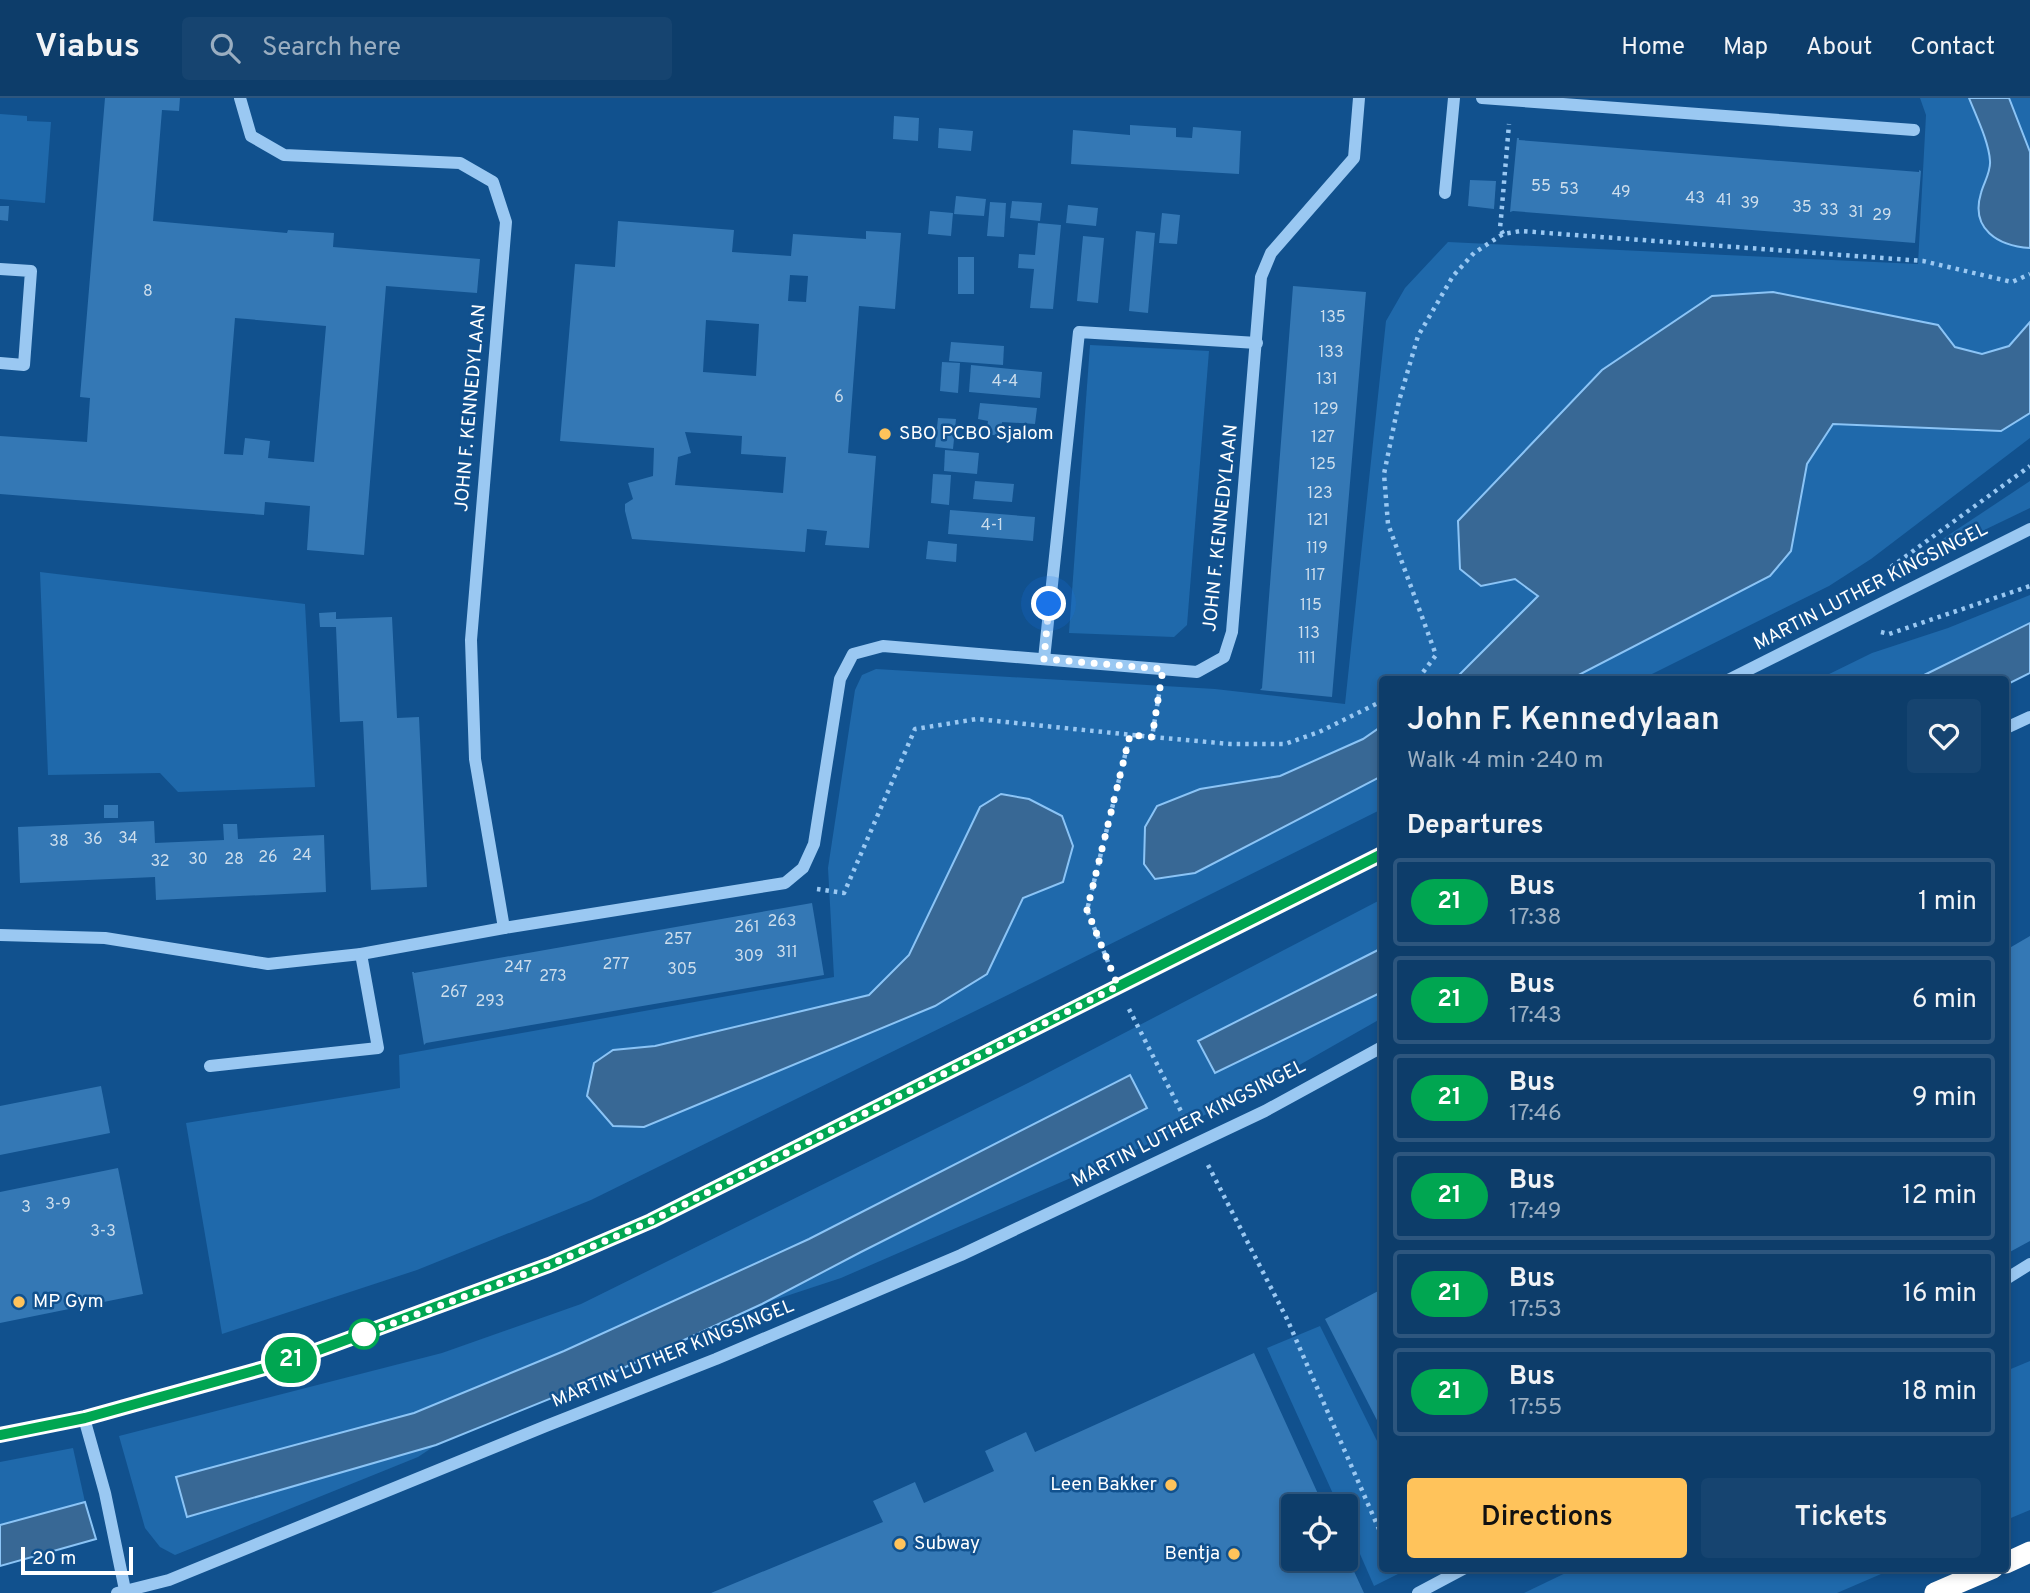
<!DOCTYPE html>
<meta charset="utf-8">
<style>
:root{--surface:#0d3d6a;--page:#164470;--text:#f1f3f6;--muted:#9aaec1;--line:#2d567e;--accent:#ffc35b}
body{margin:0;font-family:Overpass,sans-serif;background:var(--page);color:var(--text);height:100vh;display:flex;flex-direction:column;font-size:26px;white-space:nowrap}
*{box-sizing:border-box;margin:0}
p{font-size:23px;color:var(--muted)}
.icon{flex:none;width:38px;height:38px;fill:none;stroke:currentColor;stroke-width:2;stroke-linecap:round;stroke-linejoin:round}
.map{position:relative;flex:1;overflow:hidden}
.drawer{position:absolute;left:1379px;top:578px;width:630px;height:896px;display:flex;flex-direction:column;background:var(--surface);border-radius:7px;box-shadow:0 4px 10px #0003,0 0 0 2px var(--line)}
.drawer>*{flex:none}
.badge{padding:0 14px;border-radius:23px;font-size:24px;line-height:46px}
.fabs{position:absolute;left:1281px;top:1396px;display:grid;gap:14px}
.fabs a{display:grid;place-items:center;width:77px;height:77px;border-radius:7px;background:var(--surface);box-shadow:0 4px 10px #0003,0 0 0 2px var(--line);font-size:35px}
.scale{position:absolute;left:21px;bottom:18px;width:112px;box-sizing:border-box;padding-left:7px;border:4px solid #fff;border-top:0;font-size:19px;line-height:24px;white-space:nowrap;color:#fff;-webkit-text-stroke:5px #11518e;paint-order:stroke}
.you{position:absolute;width:35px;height:35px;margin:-18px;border:5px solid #fff;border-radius:50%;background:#1a73e8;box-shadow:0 0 0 10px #1a73e833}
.map>.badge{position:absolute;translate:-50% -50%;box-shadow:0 0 0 4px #fff}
h2{padding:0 28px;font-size:26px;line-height:63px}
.round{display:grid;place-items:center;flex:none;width:74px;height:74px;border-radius:7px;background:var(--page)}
.overview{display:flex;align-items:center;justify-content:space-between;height:119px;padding:0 28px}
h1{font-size:33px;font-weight:600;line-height:52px}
.primary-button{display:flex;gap:14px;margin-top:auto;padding:14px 28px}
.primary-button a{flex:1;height:80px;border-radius:7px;background:var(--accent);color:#111;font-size:28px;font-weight:600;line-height:80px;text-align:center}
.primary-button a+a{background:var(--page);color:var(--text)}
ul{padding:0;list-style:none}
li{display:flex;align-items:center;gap:21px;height:88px;margin:0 14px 10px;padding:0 14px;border:4px solid var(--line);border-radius:7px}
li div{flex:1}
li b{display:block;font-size:26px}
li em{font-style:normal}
li .badge{min-width:77px;font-weight:700;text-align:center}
header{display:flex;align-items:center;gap:42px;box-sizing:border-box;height:98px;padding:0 35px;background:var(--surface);border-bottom:2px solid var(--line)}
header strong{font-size:33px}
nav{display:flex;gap:38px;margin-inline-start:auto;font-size:24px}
.search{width:490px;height:63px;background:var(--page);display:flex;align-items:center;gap:18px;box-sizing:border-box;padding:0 24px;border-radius:7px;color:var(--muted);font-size:26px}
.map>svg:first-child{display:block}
</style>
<header>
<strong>Viabus</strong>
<div class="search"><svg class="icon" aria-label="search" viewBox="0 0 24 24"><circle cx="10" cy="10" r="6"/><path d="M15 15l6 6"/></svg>Search here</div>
<nav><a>Home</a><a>Map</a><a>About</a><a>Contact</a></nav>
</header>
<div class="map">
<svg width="2030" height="1495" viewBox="0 0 2030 1495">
<rect width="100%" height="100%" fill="#11518e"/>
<g fill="#1f69ab" fill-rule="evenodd">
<path d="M1920 0H1969L1989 53 1991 65 1981 94 2012 148 2030 150V224L2009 248 1982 256 1955 249 1938 227 1773 194 1712 198 1481 487 1515 481 1538 498 1455 581H1382V628L1363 641 1280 678 1200 691 1195 775 1382 678V711L1032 885 591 1102 417 1172 222 1236 186 1025 400 990 399 957 834 879 828 770 855 592 862 577 876 571 1215 591 1345 606 1386 223 1405 190 1448 144 1918 166 1926 17ZM980 709 1063 784 1023 800 987 876 935 908 644 1029 613 952 655 948 869 897 909 857Z"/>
<path d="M2009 0H2030V54L2028 50Z"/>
<path d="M0 16 27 18V23L51 24 45 105 0 101Z"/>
<path d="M1090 247 1209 253 1187 527 1174 539 1069 535Z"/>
<path d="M2030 315V340L1871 461 1829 488 1642 581H1571L1770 478 1791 453 1807 366 1833 326 2001 333Z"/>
<path d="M2030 383V410L1897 474 1908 464Z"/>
<path d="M40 474 305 506 315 689 178 694 160 675 48 677Z"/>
<path d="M2030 497V525L1916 581H1819L1872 555 1948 530Z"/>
<path d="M1382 801V850L1198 943 1215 975 1382 894V920L1273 982 1142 1049 841 1180 762 1206 861 1154 1129 977 809 1141 564 1253 414 1315 188 1419 436 1347 418 1359 175 1457 160 1449 145 1430 119 1338 442 1255 581 1206 1030 984Z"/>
<path d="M1320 1228 1382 1353V1470H1410L1374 1488 1346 1424V1409H1339L1267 1250Z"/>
<path d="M2030 1263V1412L2006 1422V1273Z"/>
<path d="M73 1350 85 1404 0 1427V1364Z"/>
<path d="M1576 1470H1895L1837 1495H1524Z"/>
</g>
<g fill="#386895" stroke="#8bc4f6" stroke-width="2">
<path d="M1969 0H2009L2030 54V150C1998 148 1970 131 1981 95 1984 84 1991 74 1990 63 1989 44 1976 18 1969 0Z"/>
<path d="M1773 194 1938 227 1955 249 1982 256 2009 248 2030 224V315L2001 333 1833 326 1807 366 1791 453 1770 478 1571 581H1455L1538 498 1515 481 1481 488 1460 471 1458 423 1602 272 1712 198Z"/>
<path d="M2030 525V575L2006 587V581H1916Z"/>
<path d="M1382 628V678L1195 775 1155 781 1144 766 1145 729 1157 708 1200 691 1280 678 1363 641Z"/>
<path d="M1001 696 1029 701 1062 718 1073 748 1063 784 1023 800 987 876 935 908 644 1029 613 1028 587 998 594 965 613 952 655 948 869 897 909 857 980 709Z"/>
<path d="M1382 850V894L1215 975 1198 943Z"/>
<path d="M1130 977 1147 1010 861 1154 762 1206 606 1278 436 1347 187 1419 176 1379 414 1315 564 1253 809 1141Z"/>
<path d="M85 1404 96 1441 0 1468V1427Z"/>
</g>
<g fill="#3478b5" fill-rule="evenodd">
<path d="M105 0H180L179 13 162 12 153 123 287 135 288 132 334 135 333 149 480 161 477 195 386 188 364 457 307 452 310 408 265 404 264 417 0 396V338L87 344 90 300 80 299ZM235 220 326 228 314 364 268 360 270 343 245 340 243 357 224 356Z"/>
<path d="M894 18 919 20 918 43 893 41Z"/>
<path d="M1130 27 1176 30V39L1192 40 1193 29 1241 33 1239 76 1071 66 1073 32 1130 37Z"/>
<path d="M939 30 973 33 971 53 938 50Z"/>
<path d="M1517 40H1519V42L1919 74V72L1921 73 1915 145 1513 113 1510 114Z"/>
<path d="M1470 82 1496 83 1494 111 1468 108Z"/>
<path d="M956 98 986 101 984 118 954 116Z"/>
<path d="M1012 103 1042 105 1040 123 1010 120Z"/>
<path d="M990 104 1006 105 1004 139 987 138Z"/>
<path d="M1068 107 1098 110 1096 128 1066 125Z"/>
<path d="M0 108H9L8 123 0 122Z"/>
<path d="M930 113 953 115 951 138 928 136Z"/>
<path d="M1162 115 1180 117 1177 146 1159 145Z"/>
<path d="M618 123 734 132 732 154 791 158 793 136 866 141V133L901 135 895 211 859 208 848 355 876 358 869 450 825 447 827 433 807 431 805 454 632 441 625 413V406L633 401 628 385 653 378 654 350 560 343 575 166 615 169ZM790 177 808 178 806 204 788 203ZM706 222 759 226 756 278 703 274ZM685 334 742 338 741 356 786 359 783 395 675 387 678 359 691 355Z"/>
<path d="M1038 125 1061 127 1053 211 1030 210 1034 171 1018 170 1019 156 1035 157Z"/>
<path d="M1136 133 1155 135 1148 215 1129 213Z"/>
<path d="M1083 138 1104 140 1098 205 1077 203Z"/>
<rect x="958" y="159" width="16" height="37"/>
<path d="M1293 188 1366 194 1332 599 1260 592 1262 590Z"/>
<path d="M951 244 1004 248 1003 267 949 263Z"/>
<path d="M942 264 960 265 958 295 940 293Z"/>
<path d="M971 267 1042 274 1040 300 969 294Z"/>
<path d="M980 305 1037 310 1035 326 1002 324 1001 338 986 336 988 323 978 321Z"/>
<path d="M938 320 956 321 953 351 935 349Z"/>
<path d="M945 352 979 355 977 376 944 373Z"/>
<path d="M933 376 951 377 949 407 931 405Z"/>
<path d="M975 383 1014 386 1012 404 973 401Z"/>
<path d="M950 412 1035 419 1033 443 948 436Z"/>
<path d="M928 443 957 446 956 464 926 461Z"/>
<path d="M336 514V521L392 519 397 620 419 619 427 789 371 792 363 623 340 624 336 529H320L319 515Z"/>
<rect x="104" y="707" width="14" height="13"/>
<path d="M154 723 155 745 224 742 223 726H237L238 741 324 737 326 794 156 802 155 779 20 785 18 729Z"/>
<path d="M812 805 824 877 426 945 424 947 412 874H414V875Z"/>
<path d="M2030 838V1143L2006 1156V852Z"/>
<path d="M101 988 110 1035 0 1057V1008Z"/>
<path d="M118 1070 143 1196 0 1225V1094Z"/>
<path d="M1382 1191V1332L1325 1221Z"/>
<path d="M1254 1255 1324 1409H1293V1461H1346V1456L1364 1495H711L883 1424 873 1403 915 1384 924 1405 994 1373 985 1353 1026 1334 1035 1354Z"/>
</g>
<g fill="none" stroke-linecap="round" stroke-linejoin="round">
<g stroke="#9ac8f2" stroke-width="4.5" stroke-dasharray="3.5 5" stroke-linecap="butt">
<path d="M1503 136 1500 130 1501 120 1509 26"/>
<path d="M1891 469 2030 368"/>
<path d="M1881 534 1889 536 2030 488"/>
<path d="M1418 581 1436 557 1388 426 1384 376 1399 303 1418 238 1453 178 1474 155 1503 136 1521 133 1923 163 2012 184 2030 176"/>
<path d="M1152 639 1230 646H1285L1319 634 1382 603"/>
<path d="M817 791 844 795 915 631 977 621 1152 639 1159 596"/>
<path d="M1108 864 1087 812 1130 637"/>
<path d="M1129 911 1187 1025"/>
<path d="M1208 1067 1287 1221 1382 1438"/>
</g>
<g stroke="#9ac8f2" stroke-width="12">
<path d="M240 0 251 38 284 57 460 65 493 84 506 124 471 542 475 661 504 830"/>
<path d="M1482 0 1914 32"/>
<path d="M1445 95 1454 0"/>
<path d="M0 171 31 173 24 267 0 265"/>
<path d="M1044 561 1079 234 1257 245"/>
<path d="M1730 581 2030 431"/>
<path d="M2006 630 2030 619"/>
<path d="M0 837 105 840 268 866 361 856 504 830 785 785 803 770 814 746 840 581 853 556 883 548 1197 574 1224 559 1232 534 1261 179 1271 155 1354 60 1359 0"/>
<path d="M210 968 378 950 361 856"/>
<path d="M2006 1181 2030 1166"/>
<path d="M84 1320 105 1395 125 1492"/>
<path d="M0 1337 84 1320 286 1264 549 1167 651 1123 1382 756"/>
<path d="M117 1495 169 1482 546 1328 716 1261 961 1157 1265 1013 1382 949"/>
<path d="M1418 1495 1465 1470"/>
</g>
<g stroke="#fff" stroke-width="21">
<path d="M2006 1465 2030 1454"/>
<path d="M1935 1495 1993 1470"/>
</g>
</g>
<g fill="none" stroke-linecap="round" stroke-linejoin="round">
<defs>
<path id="line" d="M0 1337 85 1320 286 1264 549 1167 651 1123 1382 756"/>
</defs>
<use href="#line" stroke="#fff" stroke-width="16"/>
<use href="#line" stroke="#00a651" stroke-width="10"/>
<path stroke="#fff" stroke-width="7" stroke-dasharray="0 12.6" d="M364 1236 361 1237 549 1167 651 1123 1118 888 1087 812 1130 637 1152 639 1163 571 1044 561 1049 506"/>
</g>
<g fill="#ffc35b" stroke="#11518e" stroke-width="2.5">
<circle cx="885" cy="336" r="7"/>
<circle cx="19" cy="1204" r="7"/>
<circle cx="1171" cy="1387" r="7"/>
<circle cx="900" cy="1446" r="7"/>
<circle cx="1234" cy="1456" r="7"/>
</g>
<circle fill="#fff" stroke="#00a651" stroke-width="3.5" cx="364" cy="1236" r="14"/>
<g text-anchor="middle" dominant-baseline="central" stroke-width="5" stroke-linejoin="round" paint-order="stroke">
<g font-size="16" fill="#ccddec">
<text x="1541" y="89">55</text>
<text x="1569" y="92">53</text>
<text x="1621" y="95">49</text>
<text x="1695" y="101">43</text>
<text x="1724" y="103">41</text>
<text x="1750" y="106">39</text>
<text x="1802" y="110">35</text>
<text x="1829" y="113">33</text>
<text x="1856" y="115">31</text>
<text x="1882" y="118">29</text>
<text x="148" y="194">8</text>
<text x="1333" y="220">135</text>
<text x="1331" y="255">133</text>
<text x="1327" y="282">131</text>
<text x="1005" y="284">4-4</text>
<text x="839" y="300">6</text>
<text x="1326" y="312">129</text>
<text x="1323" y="340">127</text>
<text x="1323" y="367">125</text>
<text x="1320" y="396">123</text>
<text x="1318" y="423">121</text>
<text x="992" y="428">4-1</text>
<text x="1317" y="451">119</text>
<text x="1315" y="478">117</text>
<text x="1311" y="508">115</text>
<text x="1309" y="536">113</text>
<text x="1307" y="561">111</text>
<text x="128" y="741">34</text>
<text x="93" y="742">36</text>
<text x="59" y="744">38</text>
<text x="302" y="758">24</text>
<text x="268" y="760">26</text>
<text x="198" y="762">30</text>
<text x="234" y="762">28</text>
<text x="160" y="764">32</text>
<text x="782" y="824">263</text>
<text x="747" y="830">261</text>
<text x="678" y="842">257</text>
<text x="787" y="855">311</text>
<text x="749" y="859">309</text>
<text x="616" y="867">277</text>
<text x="518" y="870">247</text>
<text x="682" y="872">305</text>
<text x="553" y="879">273</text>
<text x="454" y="895">267</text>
<text x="490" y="904">293</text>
<text x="58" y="1107">3-9</text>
<text x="26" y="1110">3</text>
<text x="103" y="1134">3-3</text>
</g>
<g font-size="19" fill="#fff" stroke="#11518e">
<text transform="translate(471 310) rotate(-85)">JOHN F. KENNEDYLAAN</text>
<text transform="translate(1221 430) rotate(-84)">JOHN F. KENNEDYLAAN</text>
<text transform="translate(1871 489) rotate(-27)">MARTIN LUTHER KINGSINGEL</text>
<text transform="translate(1189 1026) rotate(-27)">MARTIN LUTHER KINGSINGEL</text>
<text transform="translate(673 1256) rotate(-22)">MARTIN LUTHER KINGSINGEL</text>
</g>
<g font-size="19" fill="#fff" stroke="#11518e" text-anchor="start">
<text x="899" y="336">SBO PCBO Sjalom</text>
<text x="33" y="1204">MP Gym</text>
<text x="1157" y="1387" text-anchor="end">Leen Bakker</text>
<text x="914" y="1446">Subway</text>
<text x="1220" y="1456" text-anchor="end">Bentja</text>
</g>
</g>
</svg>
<div class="fabs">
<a><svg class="icon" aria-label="locate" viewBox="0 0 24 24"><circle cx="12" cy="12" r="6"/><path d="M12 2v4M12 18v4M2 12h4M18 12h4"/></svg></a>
</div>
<div class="scale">20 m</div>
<div class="you" style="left:1049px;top:506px"></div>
<b class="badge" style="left:291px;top:1262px;background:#00a651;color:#fff">21</b>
<section class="drawer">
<div class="overview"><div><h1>John F. Kennedylaan</h1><p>Walk · 4 min · 240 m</p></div><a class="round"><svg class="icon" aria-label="heart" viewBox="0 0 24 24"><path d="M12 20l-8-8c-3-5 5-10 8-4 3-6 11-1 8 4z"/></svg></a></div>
<h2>Departures</h2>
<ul>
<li><span class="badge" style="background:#00a651;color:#fff">21</span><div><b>Bus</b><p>17:38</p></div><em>1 min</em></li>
<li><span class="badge" style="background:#00a651;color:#fff">21</span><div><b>Bus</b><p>17:43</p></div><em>6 min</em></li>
<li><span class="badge" style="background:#00a651;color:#fff">21</span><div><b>Bus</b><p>17:46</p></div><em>9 min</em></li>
<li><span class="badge" style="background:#00a651;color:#fff">21</span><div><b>Bus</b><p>17:49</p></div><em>12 min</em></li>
<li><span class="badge" style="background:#00a651;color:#fff">21</span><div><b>Bus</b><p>17:53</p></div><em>16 min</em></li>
<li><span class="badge" style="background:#00a651;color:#fff">21</span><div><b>Bus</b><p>17:55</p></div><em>18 min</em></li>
</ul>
<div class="primary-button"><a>Directions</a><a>Tickets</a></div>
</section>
</div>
